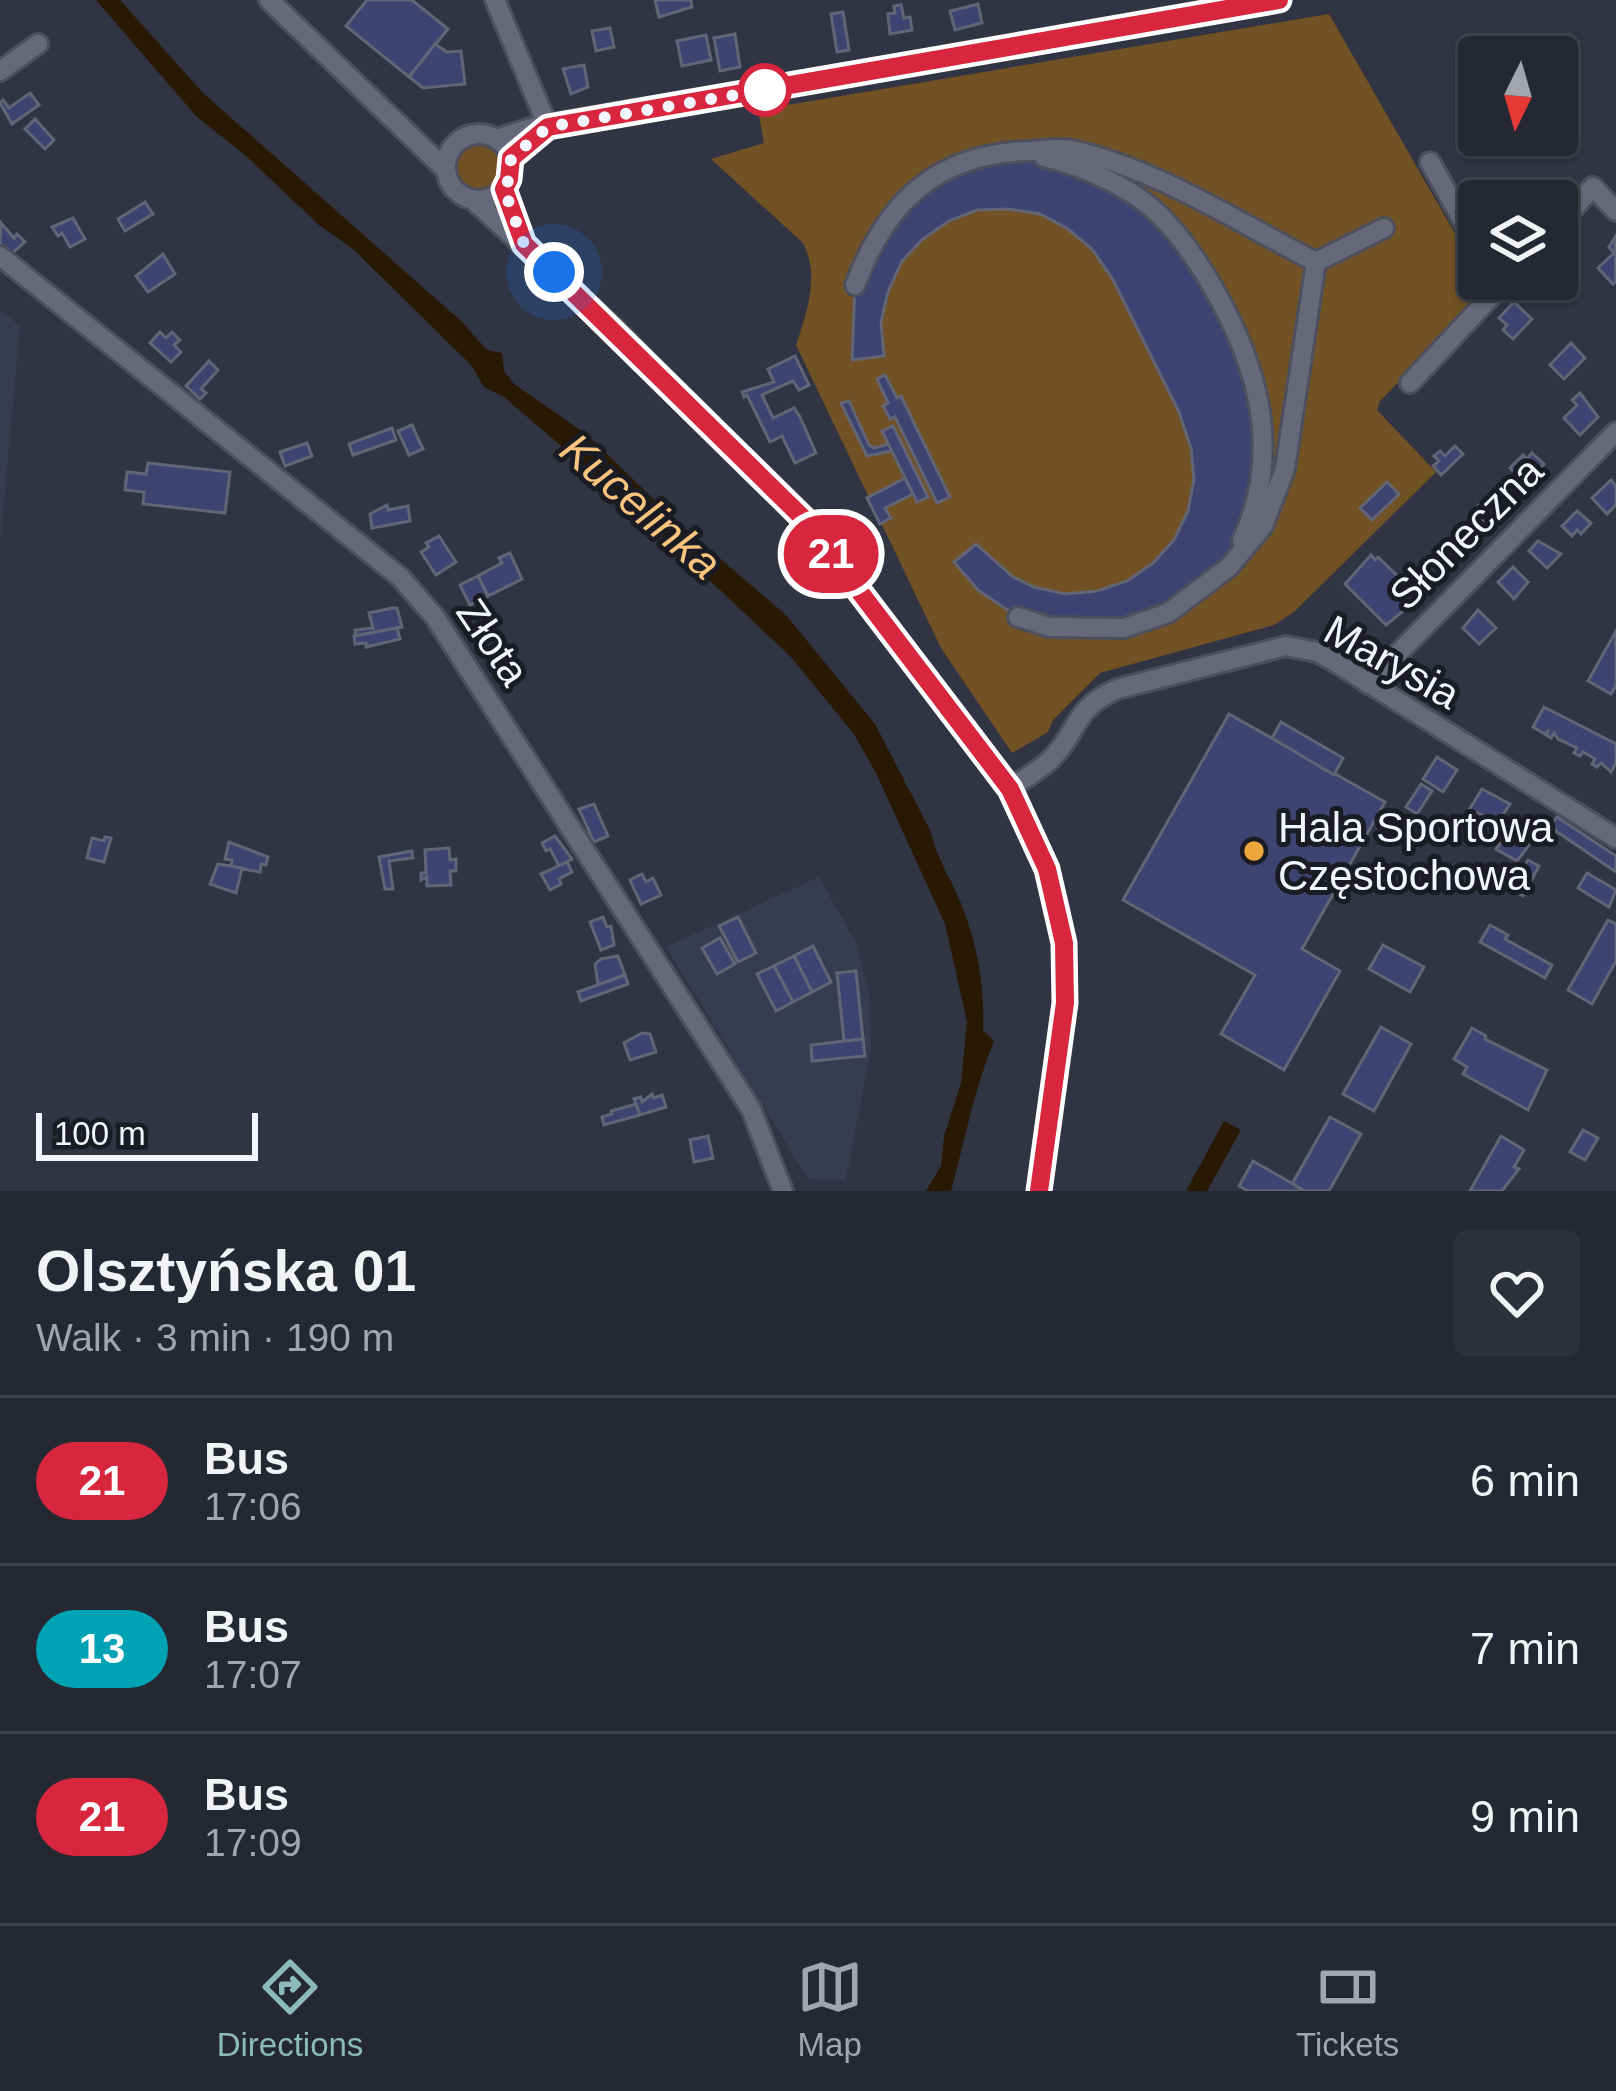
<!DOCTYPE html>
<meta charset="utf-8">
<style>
:root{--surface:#252732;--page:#2d2f3a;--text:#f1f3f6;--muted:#a3a5ac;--line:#42444d;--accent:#8bbbb9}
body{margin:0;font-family:Arial,sans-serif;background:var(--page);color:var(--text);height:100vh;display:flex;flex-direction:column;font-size:45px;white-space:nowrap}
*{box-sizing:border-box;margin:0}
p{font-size:39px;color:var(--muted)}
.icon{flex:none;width:66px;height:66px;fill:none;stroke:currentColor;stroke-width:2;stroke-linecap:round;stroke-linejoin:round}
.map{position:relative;height:1191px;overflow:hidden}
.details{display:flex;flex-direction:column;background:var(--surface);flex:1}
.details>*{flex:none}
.badge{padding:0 24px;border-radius:39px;font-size:42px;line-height:78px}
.needle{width:78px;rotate:185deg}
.controls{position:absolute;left:1458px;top:36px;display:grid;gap:24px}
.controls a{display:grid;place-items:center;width:120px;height:120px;border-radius:12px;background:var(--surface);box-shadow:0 3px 9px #0004,0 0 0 3px var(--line);font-size:60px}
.scale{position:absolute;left:36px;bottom:30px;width:222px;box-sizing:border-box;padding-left:12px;border:6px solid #f2f5fe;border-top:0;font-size:33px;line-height:42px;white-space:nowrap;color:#f2f5fe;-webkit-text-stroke:9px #1b1c23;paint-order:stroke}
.you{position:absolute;width:60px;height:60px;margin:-30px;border:9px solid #fff;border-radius:50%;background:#1a73e8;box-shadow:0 0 0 18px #1a73e833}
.map>.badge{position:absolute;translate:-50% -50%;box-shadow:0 0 0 6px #fff}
.round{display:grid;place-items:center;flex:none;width:126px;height:126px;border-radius:12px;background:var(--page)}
.head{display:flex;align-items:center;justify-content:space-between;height:204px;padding:0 36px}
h1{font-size:57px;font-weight:700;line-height:90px}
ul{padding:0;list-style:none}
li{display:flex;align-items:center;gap:36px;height:168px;padding:0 36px;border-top:3px solid var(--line)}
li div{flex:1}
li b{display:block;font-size:45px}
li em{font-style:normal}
li .badge{min-width:132px;font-weight:700;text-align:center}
.tabs{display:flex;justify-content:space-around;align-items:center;height:168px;border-top:3px solid var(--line);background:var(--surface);font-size:33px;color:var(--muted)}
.tabs a{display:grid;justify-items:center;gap:6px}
.tabs .active{color:var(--accent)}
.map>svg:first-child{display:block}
</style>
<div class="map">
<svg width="1616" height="1191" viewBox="0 0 1616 1191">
<rect width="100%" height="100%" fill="#313443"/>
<g fill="#383c51">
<path d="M0 310 20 326 0 543Z"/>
<path d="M819 877 856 943 869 993 871 1048 846 1180 808 1179 666 947Z"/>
</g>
<g fill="#725124">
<path d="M1329 14 1488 291 1380 401 1377 410 1436 472 1294 612 1274 625 1100 673 1053 720 1048 732 1012 753 941 648 796 345C807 312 820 276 803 243L711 159 764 143 758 110Z"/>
<circle cx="479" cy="168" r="22"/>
</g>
<g fill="#2a1902">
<path d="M96 0H120L203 93 461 321 487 350 502 353 504 371 514 384 586 434 674 519 786 615 875 724 931 832C936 857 950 877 960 901 977 942 985 986 983 1030L994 1041C974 1089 965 1140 951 1191H926L941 1166 944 1136 961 1083 967 1021 945 924 876 773 854 734 790 656 620 496 504 397 484 387 472 366 353 249 319 225 246 156 196 116Z"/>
<path d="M1224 1121 1241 1130 1207 1191H1186Z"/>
</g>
<g fill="#3d4471" stroke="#616575" stroke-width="3">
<path d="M367 0H412L448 29 409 77 346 26Z"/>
<path d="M655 0H691L692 7 659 17Z"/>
<path d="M978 4 982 23 955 30 950 11Z"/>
<path d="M901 5 904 18 910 17 912 30 890 34 888 14 895 13 894 6Z"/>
<path d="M843 12 849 50 837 52 831 14Z"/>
<path d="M610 28 614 47 596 51 592 31Z"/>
<path d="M735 34 740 67 720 71 714 38Z"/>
<path d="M706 35 711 60 682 66 677 41Z"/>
<path d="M435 44 447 52 461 51 465 84 423 88 409 77Z"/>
<path d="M584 65 588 87 571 94 563 69Z"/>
<path d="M30 93 39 105 12 124 0 103 3 100 9 108Z"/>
<path d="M35 119 54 140 45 149 25 129Z"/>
<path d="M1015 151 1094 174 1184 243 1259 392 1252 517 1229 567 1143 623 1018 617 978 590 954 562 976 544 1013 577 1034 587 1065 594 1097 591 1127 581 1153 563 1174 540 1188 511 1194 479 1191 448 1179 412 1113 280 1092 249 1068 229 1040 214 1008 209 977 210 949 221 923 239 902 261 888 292 881 322 884 356 852 360 855 285 910 194Z"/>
<path d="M145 202 153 214 125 231 118 219Z"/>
<path d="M73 218 85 239 70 247 62 233 58 236 52 227Z"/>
<path d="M1 223 14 238 17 234 25 242 10 255 0 243Z"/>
<path d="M1615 237 1616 282 1613 284 1598 268 1614 253 1609 247Z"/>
<path d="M163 254 175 274 148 292 136 276Z"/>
<path d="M1514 302 1532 319 1513 339 1503 330 1507 325 1499 318Z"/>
<path d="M160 332 166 338 172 332 180 340 174 345 181 352 171 362 150 343Z"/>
<path d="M1571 343 1585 358 1564 379 1550 365Z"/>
<path d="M795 356 809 385 799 390 793 381 762 395 773 418 794 408 800 417 816 453 795 463 782 436 770 442 747 395 744 397 742 392 774 382 768 369Z"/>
<path d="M209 361 218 370 201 389 206 393 200 399 186 386Z"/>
<path d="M885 375 897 398 901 396 950 497 937 503 895 417 890 419 883 406 888 403 877 379Z"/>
<path d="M1580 393 1598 417 1580 435 1564 418 1577 405 1572 400Z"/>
<path d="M849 401 869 445 874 448 889 444 892 451 867 456 841 403Z"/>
<path d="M412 425 423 449 409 455 398 431Z"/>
<path d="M893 426 928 497 917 502 882 431Z"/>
<path d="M392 428 396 440 353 455 349 444Z"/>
<path d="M307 443 312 456 285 466 280 452Z"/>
<path d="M1455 446 1463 454 1441 475 1433 466 1439 461 1434 456 1440 451 1445 456Z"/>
<path d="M1532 453 1544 464 1539 469 1543 473 1527 485 1510 468 1523 455 1527 459Z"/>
<path d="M148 463 230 472 225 513 143 504 144 492 125 490 127 472 146 474Z"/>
<path d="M905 478 913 494 885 508 891 518 880 524 867 498Z"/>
<path d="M1611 480 1616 486V505L1607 514 1592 498Z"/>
<path d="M1387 482 1399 494 1372 520 1360 508Z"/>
<path d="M1485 499 1502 511 1490 527 1474 510Z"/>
<path d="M387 505 388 510 408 506 410 521 372 528 370 514Z"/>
<path d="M1577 511 1591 523 1581 534 1577 530 1572 536 1562 526Z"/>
<path d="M439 536 456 562 436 575 421 552 429 547 426 543Z"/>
<path d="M1538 541 1561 554 1547 568 1529 551Z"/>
<path d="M510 553 522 579 488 596 478 576 502 563 499 558Z"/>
<path d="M1371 555 1375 560 1378 557 1412 590 1409 593 1417 600 1386 625 1345 584Z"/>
<path d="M1513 567 1528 582 1514 599 1498 582Z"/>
<path d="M478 576 488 596 470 605 460 585Z"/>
<path d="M392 608H397L402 627 356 636 355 630 373 628 369 613Z"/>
<path d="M1478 610 1496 628 1479 644 1463 628Z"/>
<path d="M397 628 400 639 366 647V643L355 644 354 636Z"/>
<path d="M1616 631V686L1611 694 1588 681Z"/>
<path d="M1544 707 1616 744V763L1611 772 1601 763 1597 767 1592 764 1595 759 1583 752 1580 756 1574 753 1577 748 1558 739 1554 733 1551 738 1546 735 1549 730 1545 734 1533 727Z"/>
<path d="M1229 714 1385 802 1302 949 1340 971 1284 1070 1221 1034 1255 975 1123 900Z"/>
<path d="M1281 722 1343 758 1334 775 1272 738Z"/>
<path d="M1437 757 1457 770 1443 792 1423 779Z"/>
<path d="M1421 784 1432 791 1417 814 1406 807Z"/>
<path d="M1482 789 1510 804 1499 821 1469 810Z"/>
<path d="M594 804 608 836 594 842 579 809Z"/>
<path d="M1557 817 1616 856V872L1550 827Z"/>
<path d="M1509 832 1529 845 1517 861 1496 849Z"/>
<path d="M555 836 572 859 559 866 550 849 546 851 542 843Z"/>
<path d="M105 837 111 838 104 862 87 858 92 838 104 841Z"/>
<path d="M229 842 268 857 266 865 261 864 260 872 231 867 232 860 225 859Z"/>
<path d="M449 848 450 860 456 859V871H450L451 885 427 886V877L421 880V873H426L425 850Z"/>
<path d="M412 851 413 858 389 861 393 889H385L379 857Z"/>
<path d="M1528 860 1539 866 1523 896 1511 889Z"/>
<path d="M567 862 572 872 559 879 561 884 550 890 541 874Z"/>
<path d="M218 864 242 868 236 893 210 884Z"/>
<path d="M1587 873 1616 890 1609 907 1578 888Z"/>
<path d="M642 874 646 882 653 878 661 895 641 904 630 880Z"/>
<path d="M603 917 607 927 611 926 614 945 601 950 590 922Z"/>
<path d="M738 917 756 953 738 962 719 926Z"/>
<path d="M1608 920 1616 924V961L1592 1004 1568 990Z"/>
<path d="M1490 925 1508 935 1505 939 1552 965 1545 978 1480 942Z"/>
<path d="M720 938 735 964 717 974 702 948Z"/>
<path d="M1383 945 1424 967 1410 992 1369 969Z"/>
<path d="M813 946 831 982 812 992 794 956Z"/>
<path d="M618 956 625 975 598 985 595 964 601 959Z"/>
<path d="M794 956 812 992 793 1002 774 966Z"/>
<path d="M774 966 793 1002 776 1011 757 974Z"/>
<path d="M856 971 863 1039 844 1041 837 973Z"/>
<path d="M625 975 628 984 581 1001 578 992Z"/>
<path d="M1381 1027 1411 1044 1374 1111 1343 1094Z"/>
<path d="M1472 1028 1486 1036 1485 1039 1547 1070 1528 1110 1463 1074 1467 1067 1454 1059Z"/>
<path d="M642 1033 650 1034 656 1052 630 1060 624 1043Z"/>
<path d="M863 1039 865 1056 812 1061 811 1045Z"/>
<path d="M652 1094 654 1098 662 1095 666 1107 640 1115 634 1099 641 1097 642 1102Z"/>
<path d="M636 1104 640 1115 604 1125 602 1117 612 1114 611 1111Z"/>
<path d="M1330 1117 1361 1134 1329 1191H1304L1292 1184Z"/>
<path d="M1583 1130 1598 1138 1585 1160 1570 1152Z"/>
<path d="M708 1136 713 1158 694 1162 690 1140Z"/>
<path d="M1501 1136 1524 1150 1514 1167 1519 1169 1502 1191H1470Z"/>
<path d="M1253 1161 1293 1184 1304 1191H1248L1239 1186Z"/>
</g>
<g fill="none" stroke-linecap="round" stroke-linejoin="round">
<defs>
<g id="minor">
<path d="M269 0 445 169"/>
<path d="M495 0 548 127"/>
<path d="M0 71 38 44"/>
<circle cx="479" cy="167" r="33"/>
<path d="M496 139 534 127 1279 0"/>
<path d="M1044 157C1081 166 1122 183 1152 208 1181 234 1204 270 1222 304 1263 381 1279 459 1242 541"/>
<path d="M1430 162 1479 249"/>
<path d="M504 189 522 239"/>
<path d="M473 200 615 329 805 520 1009 789 1047 869 1064 943 1065 1002 1039 1191"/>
<path d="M1557 226 1593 187 1616 211"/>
<path d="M0 256 400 577 435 617 751 1109 783 1191"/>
<path d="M855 285C887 201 937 153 1031 151 1045 150 1062 147 1076 151 1161 171 1239 223 1316 262L1384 228"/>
<path d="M1410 383 1507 279"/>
<path d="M1018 617 1049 627 1124 628 1168 613 1229 567 1263 526 1285 469 1316 262"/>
<path d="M1368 684 1616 432"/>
<path d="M1009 789C1023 779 1039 771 1050 760 1080 731 1071 710 1117 689L1286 646 1317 652 1335 662 1616 838"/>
</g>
</defs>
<use href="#minor" stroke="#4d505c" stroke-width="24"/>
<use href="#minor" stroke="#65697a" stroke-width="18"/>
</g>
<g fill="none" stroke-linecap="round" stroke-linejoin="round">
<defs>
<path id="line" d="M1039 1191 1065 1003 1064 943 1047 869 1010 789 805 520 524 244 504 189 509 179 511 158 548 127 1279 0"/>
</defs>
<use href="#line" stroke="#fff" stroke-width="27"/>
<use href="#line" stroke="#d7263d" stroke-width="18"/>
<path stroke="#f2f5fe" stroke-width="12" stroke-dasharray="0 21.6" d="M554 272 524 244 504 189 509 179 511 158 548 127 776 88 765 90"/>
</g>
<circle fill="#fff" stroke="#d7263d" stroke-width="6" cx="765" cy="90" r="24"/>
<circle fill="#eea73c" stroke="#1b1c23" stroke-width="4.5" cx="1254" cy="851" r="12"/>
<g text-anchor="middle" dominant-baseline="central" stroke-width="10" stroke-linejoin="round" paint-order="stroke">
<g font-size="42" fill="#f2f5fe" stroke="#1b1c23">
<text transform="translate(1466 533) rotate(-45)">Słoneczna</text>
<text transform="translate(493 642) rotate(56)">Złota</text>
<text transform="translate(1392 662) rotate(29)">Marysia</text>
</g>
<g font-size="42" fill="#f2f5fe" stroke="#1b1c23" text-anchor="start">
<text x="1278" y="827">Hala Sportowa<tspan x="1278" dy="48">Częstochowa</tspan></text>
</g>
<g font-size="45" font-style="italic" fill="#f9c47e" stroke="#1b1c23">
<text transform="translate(641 506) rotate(41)">Kucelinka</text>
</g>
</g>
</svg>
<div class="controls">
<a><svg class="needle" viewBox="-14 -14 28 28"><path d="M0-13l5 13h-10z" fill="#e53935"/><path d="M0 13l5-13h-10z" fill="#a3a5ac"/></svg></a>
<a><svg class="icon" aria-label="layers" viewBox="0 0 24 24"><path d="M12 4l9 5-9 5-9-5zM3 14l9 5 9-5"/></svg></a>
</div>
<div class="scale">100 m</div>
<div class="you" style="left:554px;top:272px"></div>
<b class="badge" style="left:831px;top:554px;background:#d7263d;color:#fff">21</b>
</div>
<section class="details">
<div class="head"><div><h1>Olsztyńska 01</h1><p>Walk · 3 min · 190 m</p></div><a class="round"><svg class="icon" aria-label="heart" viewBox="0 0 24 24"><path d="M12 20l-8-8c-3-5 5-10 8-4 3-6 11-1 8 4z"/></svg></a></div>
<ul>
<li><span class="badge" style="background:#d7263d;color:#fff">21</span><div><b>Bus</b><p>17:06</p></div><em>6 min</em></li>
<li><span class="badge" style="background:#00a3b4;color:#fff">13</span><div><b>Bus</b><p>17:07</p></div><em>7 min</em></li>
<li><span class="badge" style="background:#d7263d;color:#fff">21</span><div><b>Bus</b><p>17:09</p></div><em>9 min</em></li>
</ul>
</section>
<nav class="tabs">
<a class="active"><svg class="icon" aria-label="directions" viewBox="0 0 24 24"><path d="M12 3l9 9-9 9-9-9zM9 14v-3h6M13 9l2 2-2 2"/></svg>Directions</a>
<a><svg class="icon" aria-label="map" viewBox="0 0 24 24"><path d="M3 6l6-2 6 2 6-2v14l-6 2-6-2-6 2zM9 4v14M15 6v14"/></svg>Map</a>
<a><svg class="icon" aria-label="tickets" viewBox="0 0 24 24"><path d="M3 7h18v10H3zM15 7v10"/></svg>Tickets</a>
</nav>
